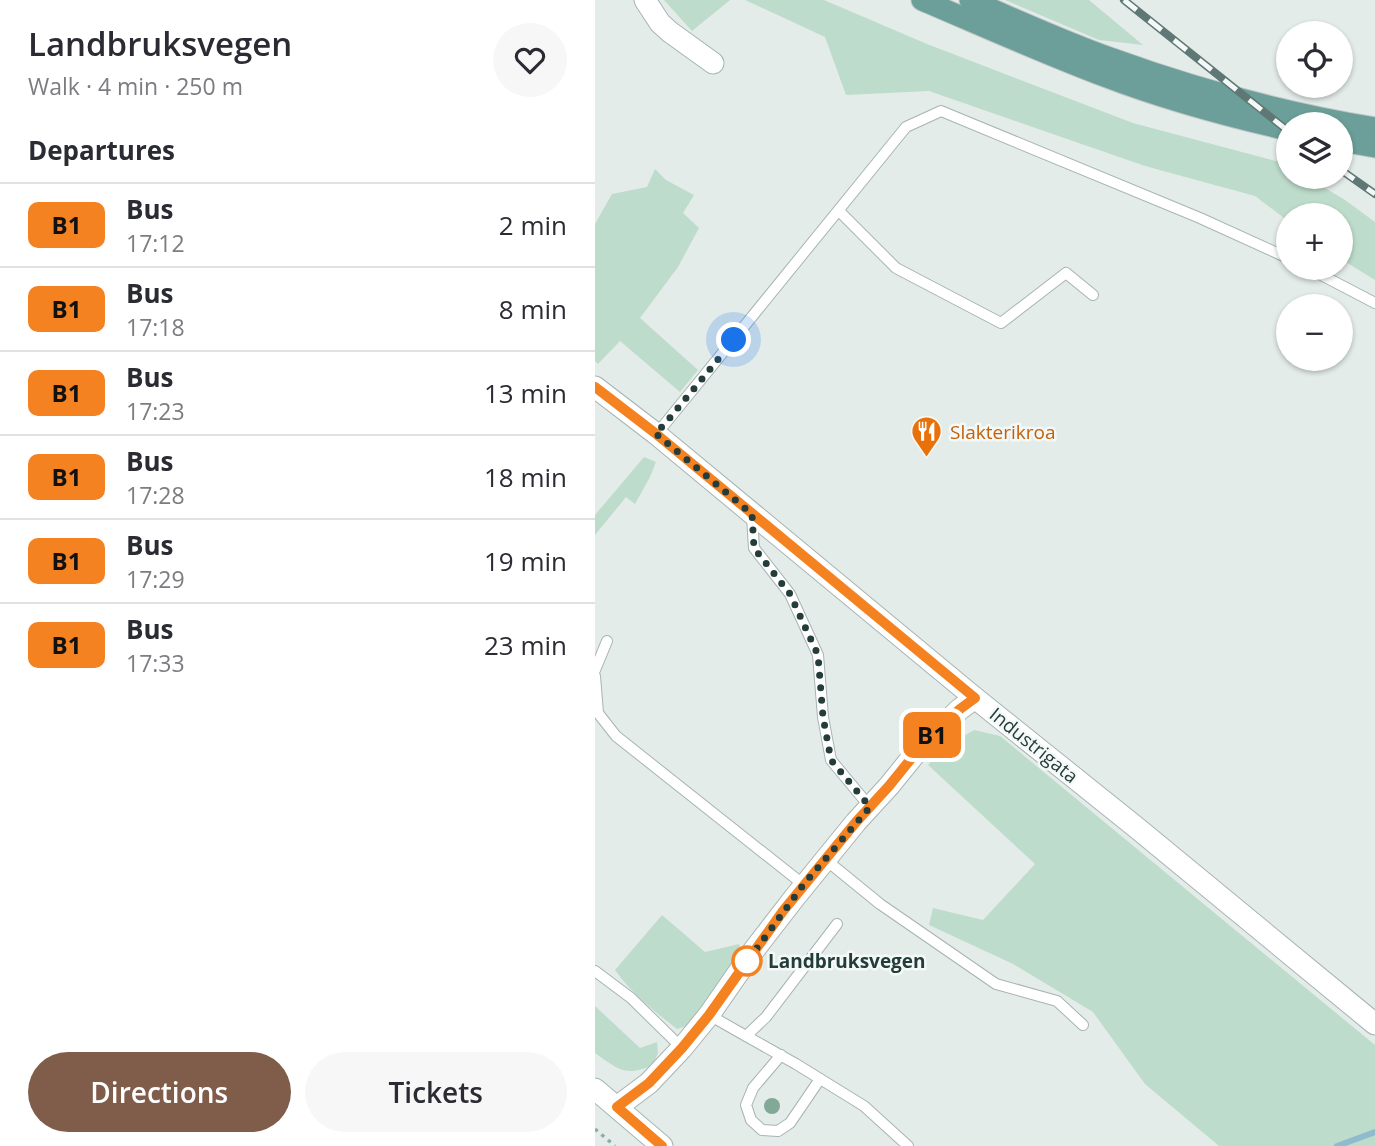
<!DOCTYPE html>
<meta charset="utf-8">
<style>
:root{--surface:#fff;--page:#f7f7f7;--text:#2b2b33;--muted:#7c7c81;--line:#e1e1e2;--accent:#805d4a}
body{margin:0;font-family:"Open Sans",sans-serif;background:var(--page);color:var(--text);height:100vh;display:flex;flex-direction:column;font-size:26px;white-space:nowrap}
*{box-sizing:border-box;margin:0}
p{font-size:23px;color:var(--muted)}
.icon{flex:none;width:38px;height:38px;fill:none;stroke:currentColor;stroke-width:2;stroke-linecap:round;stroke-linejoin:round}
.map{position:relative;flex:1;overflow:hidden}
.panel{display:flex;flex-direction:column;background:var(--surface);width:595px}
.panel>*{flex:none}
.badge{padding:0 14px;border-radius:10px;font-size:24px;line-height:46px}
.fabs{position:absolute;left:681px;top:21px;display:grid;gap:14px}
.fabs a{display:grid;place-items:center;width:77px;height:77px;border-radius:50%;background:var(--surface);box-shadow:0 2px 5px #0004;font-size:35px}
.you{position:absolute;width:35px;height:35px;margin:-18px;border:5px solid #fff;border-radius:50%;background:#1a73e8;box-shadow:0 0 0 10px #1a73e833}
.map>.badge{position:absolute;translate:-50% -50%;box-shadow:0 0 0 4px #fff}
h2{padding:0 28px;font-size:26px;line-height:63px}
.round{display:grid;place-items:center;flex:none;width:74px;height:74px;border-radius:37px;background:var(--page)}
.headline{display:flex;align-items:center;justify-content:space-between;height:119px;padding:0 28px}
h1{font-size:33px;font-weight:600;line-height:52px}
.action{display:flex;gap:14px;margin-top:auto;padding:14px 28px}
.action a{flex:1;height:80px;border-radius:42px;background:var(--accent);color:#fff;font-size:28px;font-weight:600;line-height:80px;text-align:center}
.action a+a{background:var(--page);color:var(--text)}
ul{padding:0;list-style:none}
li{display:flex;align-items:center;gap:21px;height:84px;padding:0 28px;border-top:2px solid var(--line)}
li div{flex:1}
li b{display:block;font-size:26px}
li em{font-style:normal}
li .badge{min-width:77px;font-weight:700;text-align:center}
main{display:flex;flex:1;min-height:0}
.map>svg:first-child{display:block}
</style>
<main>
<section class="panel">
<div class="headline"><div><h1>Landbruksvegen</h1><p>Walk · 4 min · 250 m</p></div><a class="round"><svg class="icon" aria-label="heart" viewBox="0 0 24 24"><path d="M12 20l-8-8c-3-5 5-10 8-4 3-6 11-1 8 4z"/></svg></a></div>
<h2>Departures</h2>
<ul>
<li><span class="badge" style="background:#f58220;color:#111">B1</span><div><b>Bus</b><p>17:12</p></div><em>2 min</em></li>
<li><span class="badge" style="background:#f58220;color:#111">B1</span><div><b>Bus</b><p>17:18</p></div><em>8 min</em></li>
<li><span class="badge" style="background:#f58220;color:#111">B1</span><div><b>Bus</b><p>17:23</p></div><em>13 min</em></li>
<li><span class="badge" style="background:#f58220;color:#111">B1</span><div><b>Bus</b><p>17:28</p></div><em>18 min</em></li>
<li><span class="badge" style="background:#f58220;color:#111">B1</span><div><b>Bus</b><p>17:29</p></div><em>19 min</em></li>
<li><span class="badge" style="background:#f58220;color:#111">B1</span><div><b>Bus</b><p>17:33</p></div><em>23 min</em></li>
</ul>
<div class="action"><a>Directions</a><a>Tickets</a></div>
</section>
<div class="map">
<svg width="780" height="1146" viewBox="0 0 780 1146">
<rect width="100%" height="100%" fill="#e4ecea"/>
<g fill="#bedccb">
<path d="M69 0H135L97 31Z"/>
<path d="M150 0H229L332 44 538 123 692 164 693 177H712L750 200 780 222V280L746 259V215H693V221L660 196 550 166 334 91 251 95 230 37Z"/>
<path d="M410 0H494L548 45 504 40Z"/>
<path d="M60 169 71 180 99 195 88 213 104 228 83 267 45 318 103 370 85 392 25 341 3 364 0 361V224L17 194 52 187Z"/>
<path d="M49 457 61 462 55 477 40 504 31 497 0 535V515Z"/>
<path d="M379 730 405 736 780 1045V1146H624L550 1084 498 1012 418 964 334 925 338 908 388 920 440 864 333 765 346 749Z"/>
<path d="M67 915 110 952 144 944 148 957 92 1026 82 1029C60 1012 37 994 20 970Z"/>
<path d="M0 1006 45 1048 62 1042 63 1053 58 1065C30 1077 24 1070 0 1053Z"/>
</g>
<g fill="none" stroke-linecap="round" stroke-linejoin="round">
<path stroke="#90bacd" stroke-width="6" d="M742 1146 780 1132"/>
<defs>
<g id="lane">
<path d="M244 211 301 268 406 323 471 273 498 295"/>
<path d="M713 268 780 303"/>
<path d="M60 433 69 425 311 127 346 111 605 218 693 258"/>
<path d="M157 517 159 548 195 594 223 655 228 717 236 760 275 807"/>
<path d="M0 670 12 641"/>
<path d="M0 676 3 713 21 736 209 885"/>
<path d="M231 860 285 904 401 984 462 1001 488 1025"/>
<path d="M0 971 36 998 87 1048"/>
<path d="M114 1015 151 1036 171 1017 242 924"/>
<path d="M151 1036 201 1064 269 1106 313 1146"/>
<path d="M186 1055 158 1088 151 1105 156 1120 167 1130 183 1131 195 1123 225 1079"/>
</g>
<g id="street">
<path d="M50 0 65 23 75 32 118 63"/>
<path d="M0 387 60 433 380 698 542 828 780 1024"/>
<path d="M22 1107 54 1083 87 1048 114 1015 159 950 200 897 261 822 294 786 328 744 365 709 380 698"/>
</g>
<path id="secondary" d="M0 1089 67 1146"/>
<g id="primary">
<path d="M327 0C388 26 448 53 509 76 569 99 631 116 693 130"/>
<path d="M375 0C422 20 469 42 518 59 603 90 691 113 780 128"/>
<path d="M746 141 780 147"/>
</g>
</defs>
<use href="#lane" stroke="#a7b4b2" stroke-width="12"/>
<use href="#street" stroke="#a7b4b2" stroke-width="23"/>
<use href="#secondary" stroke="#a3b7b3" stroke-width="23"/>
<use href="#primary" stroke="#c2c9c8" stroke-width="23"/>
<path stroke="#87aea7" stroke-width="3.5" stroke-dasharray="3.5 5" stroke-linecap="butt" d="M0 1129 20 1146"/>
<use href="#lane" stroke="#fff" stroke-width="10"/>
<use href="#street" stroke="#fff" stroke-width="21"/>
<use href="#secondary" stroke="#fff" stroke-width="21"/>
<use href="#primary" stroke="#6c9f99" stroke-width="21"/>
<defs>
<g id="rail">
<path d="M529 0 693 131"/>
<path d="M746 170 780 194"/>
</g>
</defs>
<use href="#rail" stroke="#5f7875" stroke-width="8"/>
<use href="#rail" stroke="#f4f9f7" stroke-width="5" stroke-dasharray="16" stroke-linecap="butt"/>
</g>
<circle fill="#82a898" cx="177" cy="1106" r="8"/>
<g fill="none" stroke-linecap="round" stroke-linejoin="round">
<defs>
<path id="line" d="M0 387 60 433 380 698 365 709 328 744 294 786 261 822 188 911 114 1015 87 1048 54 1083 22 1107 67 1146"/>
</defs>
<use href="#line" stroke="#fff" stroke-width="16"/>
<use href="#line" stroke="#f58220" stroke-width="10"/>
<path stroke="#243d3a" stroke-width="7" stroke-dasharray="0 12.6" d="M139 340 69 425 60 433 157 514 159 548 195 594 223 655 228 717 236 760 275 807 209 884 146 970 152 961"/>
</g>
<defs>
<symbol id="restaurant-pin" viewBox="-11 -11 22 30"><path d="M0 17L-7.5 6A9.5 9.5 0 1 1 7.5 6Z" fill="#e8710a" stroke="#f4f9f7"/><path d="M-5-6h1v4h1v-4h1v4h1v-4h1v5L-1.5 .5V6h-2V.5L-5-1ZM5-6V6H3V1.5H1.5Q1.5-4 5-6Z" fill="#fff"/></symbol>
</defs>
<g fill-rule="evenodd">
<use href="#restaurant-pin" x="314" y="414" width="35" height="47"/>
</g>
<circle fill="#fff" stroke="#f58220" stroke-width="3.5" cx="152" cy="961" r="14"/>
<g text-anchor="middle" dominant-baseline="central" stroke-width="5" stroke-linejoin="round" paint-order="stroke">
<g font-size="19" fill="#c56008" stroke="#f4f9f7" text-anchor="start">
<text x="355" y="432">Slakterikroa</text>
</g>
<g font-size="19" fill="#243d3a" stroke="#f4f9f7">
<text transform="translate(439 745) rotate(39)">Industrigata</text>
</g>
<g font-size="19" font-weight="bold" fill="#243d3a" stroke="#f4f9f7" text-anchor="start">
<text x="173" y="961">Landbruksvegen</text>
</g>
</g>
</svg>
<div class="fabs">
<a><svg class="icon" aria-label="locate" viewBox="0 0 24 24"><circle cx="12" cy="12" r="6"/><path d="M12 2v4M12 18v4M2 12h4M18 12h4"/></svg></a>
<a><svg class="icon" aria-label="layers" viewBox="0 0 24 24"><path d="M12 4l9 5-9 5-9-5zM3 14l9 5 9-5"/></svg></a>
<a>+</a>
<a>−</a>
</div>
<div class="you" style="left:139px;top:340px"></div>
<b class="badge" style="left:337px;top:735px;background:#f58220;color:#111">B1</b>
</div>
</main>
